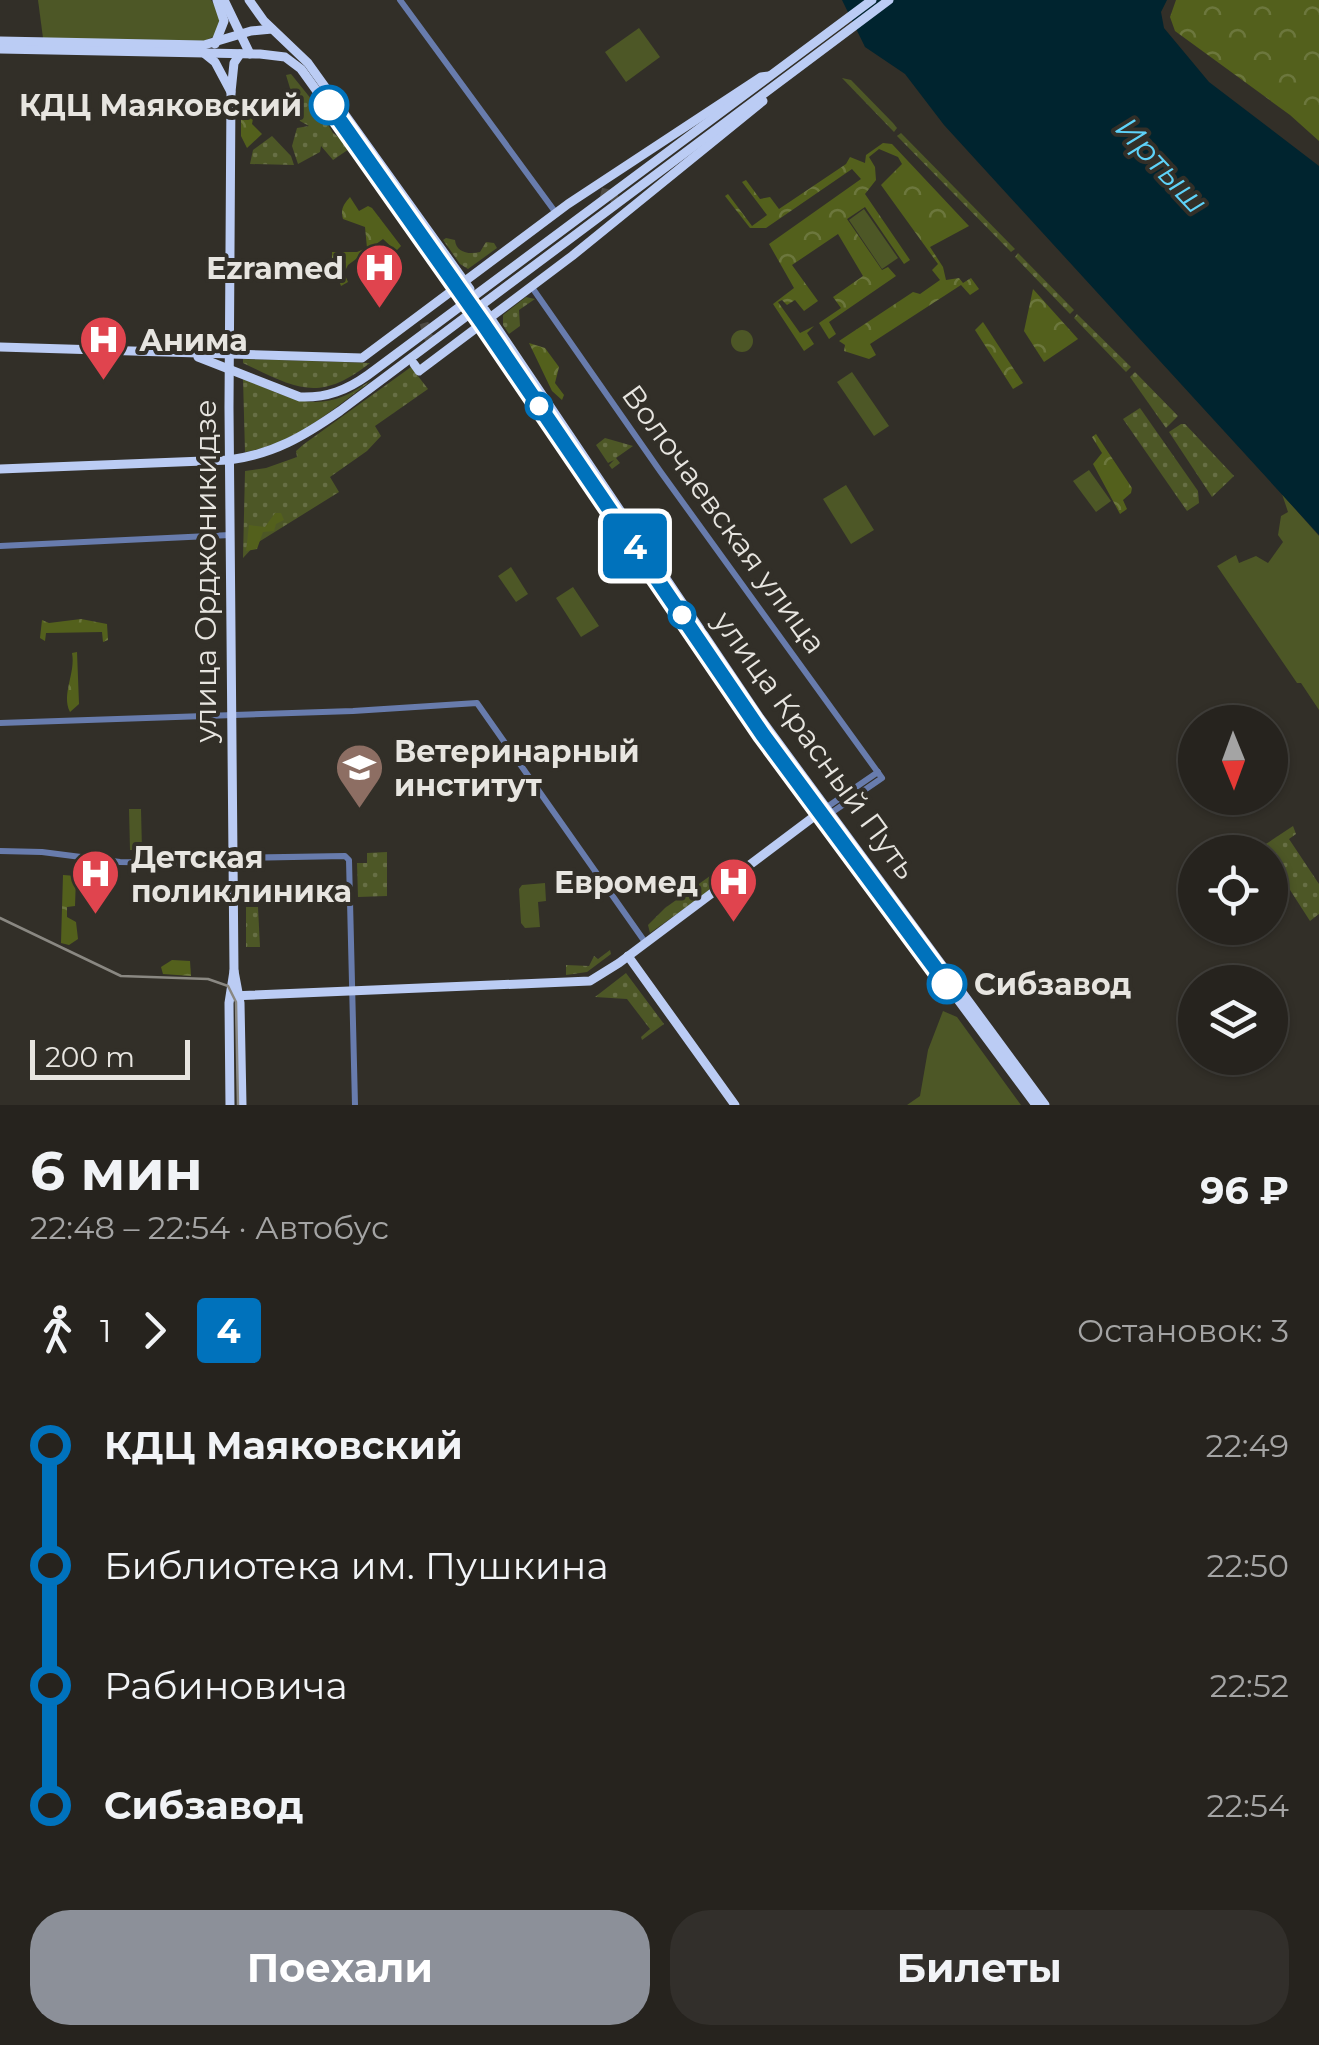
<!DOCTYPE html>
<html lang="ru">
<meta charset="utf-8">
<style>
:root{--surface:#26231e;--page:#322f2b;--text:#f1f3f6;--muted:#a4a4a4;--line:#42403c;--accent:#8c9099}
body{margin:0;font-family:Montserrat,sans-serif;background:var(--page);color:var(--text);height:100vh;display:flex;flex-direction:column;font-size:38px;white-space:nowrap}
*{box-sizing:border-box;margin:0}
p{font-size:32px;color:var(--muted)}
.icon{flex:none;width:55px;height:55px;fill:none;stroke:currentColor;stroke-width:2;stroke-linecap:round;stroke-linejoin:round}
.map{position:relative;height:1105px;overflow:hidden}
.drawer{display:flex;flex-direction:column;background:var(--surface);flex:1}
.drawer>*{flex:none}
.badge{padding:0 20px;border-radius:8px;font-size:35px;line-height:65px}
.needle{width:65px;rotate:179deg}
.buttons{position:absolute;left:1178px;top:705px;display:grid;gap:20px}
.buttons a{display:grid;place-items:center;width:110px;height:110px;border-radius:50%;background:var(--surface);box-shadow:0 2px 8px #0004,0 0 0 2px var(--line);font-size:50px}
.scale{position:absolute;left:30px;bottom:25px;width:160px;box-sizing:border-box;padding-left:10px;border:5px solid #e7e5e0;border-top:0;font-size:28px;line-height:35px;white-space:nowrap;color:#e7e5e0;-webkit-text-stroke:8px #322f28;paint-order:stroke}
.map>.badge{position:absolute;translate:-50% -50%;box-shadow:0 0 0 5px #fff}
.legs{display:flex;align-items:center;gap:15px;height:110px;padding:0 30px;font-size:32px}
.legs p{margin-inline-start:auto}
.head{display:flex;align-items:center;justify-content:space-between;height:170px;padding:0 30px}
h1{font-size:55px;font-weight:700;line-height:75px}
.primary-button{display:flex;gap:20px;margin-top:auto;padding:20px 30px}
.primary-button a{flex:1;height:115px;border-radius:40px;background:var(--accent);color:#fff;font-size:40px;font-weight:700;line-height:115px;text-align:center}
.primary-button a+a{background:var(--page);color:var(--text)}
ul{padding:0 30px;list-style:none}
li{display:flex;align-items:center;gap:35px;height:120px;font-size:38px}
li i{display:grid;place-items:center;width:15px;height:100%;margin:0 12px;background:currentColor}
li i::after{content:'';width:25px;height:25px;margin:-12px;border:8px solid;border-radius:50%;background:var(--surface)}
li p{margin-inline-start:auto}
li:first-child i{background:linear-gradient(#0000 50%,currentColor 0)}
li:last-child i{background:linear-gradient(currentColor 50%,#0000 0)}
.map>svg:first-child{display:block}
</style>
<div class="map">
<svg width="1319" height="1105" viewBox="0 0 1319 1105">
<defs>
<pattern id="grass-dots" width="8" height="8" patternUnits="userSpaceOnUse" patternTransform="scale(2.5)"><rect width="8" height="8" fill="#4d5726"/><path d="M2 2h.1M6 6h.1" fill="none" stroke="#676f45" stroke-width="1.8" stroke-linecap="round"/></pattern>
<pattern id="forest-crowns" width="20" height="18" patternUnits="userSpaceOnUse" patternTransform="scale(2.5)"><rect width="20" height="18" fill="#53601c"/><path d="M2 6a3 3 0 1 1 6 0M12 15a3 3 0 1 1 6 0" fill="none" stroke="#6c773d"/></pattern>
</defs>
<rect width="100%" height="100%" fill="#322f28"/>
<g fill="url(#grass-dots)">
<path d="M291 74 312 100 310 103 317 107 333 133 352 147 333 160 321 146 320 152 298 164 292 146 297 128 309 126 300 121 286 75Z"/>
<path d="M842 78 851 80 893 123 897 128 894 132Z"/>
<path d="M901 133 1015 249 1011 252 897 136Z"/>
<path d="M272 136 291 156 294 165 250 164 253 150Z"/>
<path d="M446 238 455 240C456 252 468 255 480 252L486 242 494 243 497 248 468 269 460 264 443 240Z"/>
<path d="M1018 253 1074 310 1070 314 1015 257Z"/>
<path d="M526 297 535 299 519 310 520 326 509 334 503 325V315Z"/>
<path d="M1077 314 1131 367 1126 372 1074 318Z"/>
<path d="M243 359 370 363C319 403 297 389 243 363Z"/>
<path d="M411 367 428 389 375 426 381 436 367 451 330 477 339 492 257 543 243 558 245 471 266 468 297 457 296 451 304 444Z"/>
<path d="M1135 372 1178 416 1166 428 1130 377Z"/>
<path d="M243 379C278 392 306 412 344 396 354 392 364 384 371 381 332 410 294 444 245 452Z"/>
<path d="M1140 408 1198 491 1199 503 1187 511 1123 419Z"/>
<path d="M1181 424H1185L1234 476 1212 497 1169 432Z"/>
<path d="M605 438 633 446 616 458 620 463 612 469 609 465 614 460 608 463 596 445Z"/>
<path d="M1293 826 1296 834 1289 839 1319 884V914L1310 921 1281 876 1270 874V852H1254Z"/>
<path d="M387 852V896L358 897 357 863H367V853Z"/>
<path d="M717 871 726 879 650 933 648 925 665 908Z"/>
<path d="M246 907H258L260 947H246Z"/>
<path d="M610 950 611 954 587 972 566 975V965L589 966 594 956 598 959Z"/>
<path d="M626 973 664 1024 642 1040 641 1037 650 1029 627 999 595 997Z"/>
</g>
<g fill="url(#forest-crowns)">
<path d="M1176 0H1319V141L1290 115 1175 31 1170 17Z"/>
<path d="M254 96 257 97 252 124 262 134 247 148 241 136V105Z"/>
<path d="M883 143 892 144 969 226 930 247 943 267 946 280 959 278 963 283 971 278 979 289 970 295 961 285 870 344 876 355 869 359 844 351 845 345 839 341 913 292 920 294 940 280 932 270 938 264 881 185 902 164 898 157 879 149 869 157 875 167 876 180 865 194 910 260 904 264 865 207 847 219 882 270 888 267 896 276 829 322 836 334 829 339 819 323 841 308 833 297 863 276 838 234 792 265 818 301 804 311 795 300 787 305 782 300 778 302 800 333 814 326 807 333 814 344 804 351 773 304 794 288 769 244 861 179 852 169 766 228H750L725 196 728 194 752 226 767 215 742 182 746 180 760 199 770 197 779 209 846 164 850 157 865 163 866 155Z"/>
<path d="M350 197 359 211 368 206 372 208 401 246 396 251 383 239 348 265 344 273 348 282 341 286 336 272 332 271V252H357L367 248 365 227 343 219C340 209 344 204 350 197Z"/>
<path d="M1033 289 1078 339 1044 362 1024 331Z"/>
<path d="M983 322 1023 383 1013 389 975 330Z"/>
<path d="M529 343 545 348 559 367 555 383 564 395 562 400 552 391Z"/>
<path d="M1096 434 1132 488 1131 493 1123 500 1127 509 1120 514 1093 464 1102 453 1092 437Z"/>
<path d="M275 513H281L284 520 276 524 274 531 263 532 257 549 246 551 249 525 265 527Z"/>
<path d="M81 619 107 624 108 640 103 642 102 632 46 633 45 641 40 638 42 620 49 623Z"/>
<path d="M77 652 79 704 70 712C61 694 76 673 72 653Z"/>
<path d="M63 875 76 876 75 906 67 907V917L76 922 78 939 69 945 61 943Z"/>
<path d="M172 960 190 961 191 976 163 974 161 967Z"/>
</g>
<g fill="#4d5726">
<path d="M38 0H211L220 13 219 34 202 42 43 38Z"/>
<path d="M639 28 660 57 626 82 605 52Z"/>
<path d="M864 209 898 258 882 269 849 220Z"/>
<circle cx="742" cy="341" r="11"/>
<path d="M852 372 889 426 874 436 837 382Z"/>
<path d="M1089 470 1111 501 1096 512 1073 481Z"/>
<path d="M846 485 874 530 851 544 823 499Z"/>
<path d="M1282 494 1319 536V710L1301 683H1297L1217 566 1236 555 1239 563 1256 556 1268 563 1283 542 1278 535 1281 516 1288 512Z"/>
<path d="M511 567 528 594 516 602 498 576Z"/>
<path d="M573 587 599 626 581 637 556 598Z"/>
<path d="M129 809H141L142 850H130Z"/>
<path d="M545 883 546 901 538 902 540 927 525 928 521 923 519 889 522 885Z"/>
<path d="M943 1011 957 1017 1021 1105H907L920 1096 928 1050Z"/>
</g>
<path fill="#00242f" d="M842 0H1167L1161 12 1164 28 1209 82 1319 166V535L944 125 905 74 865 47Z"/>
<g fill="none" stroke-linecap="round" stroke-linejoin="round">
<g stroke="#4d4a44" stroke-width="9" stroke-dasharray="9 4.5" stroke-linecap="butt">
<path d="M601 192 613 195 618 209"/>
<path d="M424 323 428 337 438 344"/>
</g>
<g stroke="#687cad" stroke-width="6">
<path d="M400 0 556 213"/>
<path d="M531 286 660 471 882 778 831 813"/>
<path d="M0 546 230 535"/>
<path d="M0 723 353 711 477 703 645 942"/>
<path d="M827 807 878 772"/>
<path d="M0 851 42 852 120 862 233 864"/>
<path d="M233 858 345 856 349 860 355 1105"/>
</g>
<g stroke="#bbccf4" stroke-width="9">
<path d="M224 0 250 54"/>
<path d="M249 0 264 21 308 63 470 289"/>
<path d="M0 41 204 45 251 31 272 29"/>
<path d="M215 44 224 21 217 0"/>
<path d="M0 49 260 54 285 57 301 69 463 294"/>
<path d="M205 54 215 62 231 92"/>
<path d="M485 310 760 718 1045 1105"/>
<path d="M478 315 781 761 1036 1105"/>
<path d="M0 347 362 358 568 204 761 77 769 76"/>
<path d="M198 357 300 397C327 398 347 390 368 375L872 0"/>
<path d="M414 364 419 371 572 256 763 101"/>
<path d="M0 469 229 460C274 454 304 436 340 411L889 0"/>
<path d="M628 956 735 1105"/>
<path d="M234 971 240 1003 242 1105"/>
<path d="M231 996 590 981 619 963 824 809"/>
<path d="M230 1105 229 1003 234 971 229 408 231 92 234 63 240 54"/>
</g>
<path stroke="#8a8882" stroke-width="2.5" d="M0 918 121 976 208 979 228 986 236 1002 238 1105"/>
</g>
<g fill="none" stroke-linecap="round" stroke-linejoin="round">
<defs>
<path id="line-1" d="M329 105 482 322 763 735 947 984"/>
</defs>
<use href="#line-1" stroke="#fff" stroke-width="22"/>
<use href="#line-1" stroke="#0072bc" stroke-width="15"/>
</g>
<defs>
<symbol id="hospital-pin" viewBox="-11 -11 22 30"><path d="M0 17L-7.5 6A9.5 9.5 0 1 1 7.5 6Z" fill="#e0444e" stroke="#322f28"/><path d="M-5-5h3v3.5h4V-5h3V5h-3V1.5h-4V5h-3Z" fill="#fff"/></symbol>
<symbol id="university-pin" viewBox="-11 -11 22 30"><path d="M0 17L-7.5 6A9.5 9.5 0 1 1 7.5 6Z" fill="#8d6e63" stroke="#322f28"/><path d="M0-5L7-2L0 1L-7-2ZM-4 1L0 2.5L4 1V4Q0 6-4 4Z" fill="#fff"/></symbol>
</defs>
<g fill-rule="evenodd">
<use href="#hospital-pin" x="352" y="240" width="55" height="75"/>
<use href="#hospital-pin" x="76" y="312" width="55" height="75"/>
<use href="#university-pin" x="332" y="740" width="55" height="75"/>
<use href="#hospital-pin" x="68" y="846" width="55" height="75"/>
<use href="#hospital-pin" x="706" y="854" width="55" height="75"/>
</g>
<g fill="#fff" stroke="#0072bc" stroke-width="5">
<circle cx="329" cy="105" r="18"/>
<circle cx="539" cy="406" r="12"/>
<circle cx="682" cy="615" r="12"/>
<circle cx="947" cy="984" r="18"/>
</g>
<g text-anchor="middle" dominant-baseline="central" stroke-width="8" stroke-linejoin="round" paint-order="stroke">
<g font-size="30" font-weight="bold" fill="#e7e5e0" stroke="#322f28" text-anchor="end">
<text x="302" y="105">КДЦ Маяковский</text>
<text x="974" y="984" text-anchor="start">Сибзавод</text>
</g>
<g font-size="30" font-weight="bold" fill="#e7e5e0" stroke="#322f28" text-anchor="start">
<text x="344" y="268" text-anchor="end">Ezramed</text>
<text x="139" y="340">Анима</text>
<text x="394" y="751">Ветеринарный<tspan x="394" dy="34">институт</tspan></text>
<text x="131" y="857">Детская<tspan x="131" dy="34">поликлиника</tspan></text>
<text x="698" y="882" text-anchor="end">Евромед</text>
</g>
<g font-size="30" fill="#e7e5e0" stroke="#322f28">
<text transform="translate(724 519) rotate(54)">Волочаевская улица</text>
<text transform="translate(205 571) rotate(-90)">улица Орджоникидзе</text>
<text transform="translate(815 745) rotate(54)">улица Красный Путь</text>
</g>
<g font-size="32" font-style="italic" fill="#5ed2f8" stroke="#322f28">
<text transform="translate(1162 165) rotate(47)">Иртыш</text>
</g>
</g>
</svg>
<div class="buttons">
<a><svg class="needle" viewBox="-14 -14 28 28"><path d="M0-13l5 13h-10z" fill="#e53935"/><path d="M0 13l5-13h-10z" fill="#a4a4a4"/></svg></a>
<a><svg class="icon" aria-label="locate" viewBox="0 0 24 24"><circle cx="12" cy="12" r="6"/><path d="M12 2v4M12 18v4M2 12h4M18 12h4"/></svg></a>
<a><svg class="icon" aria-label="layers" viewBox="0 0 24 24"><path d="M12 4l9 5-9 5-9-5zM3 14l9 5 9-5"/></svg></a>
</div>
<div class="scale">200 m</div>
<b class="badge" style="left:635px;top:546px;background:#0072bc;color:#fff">4</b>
</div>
<section class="drawer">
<div class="head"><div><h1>6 мин</h1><p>22:48 – 22:54 · Автобус</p></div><b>96 ₽</b></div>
<div class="legs"><svg class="icon" aria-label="walk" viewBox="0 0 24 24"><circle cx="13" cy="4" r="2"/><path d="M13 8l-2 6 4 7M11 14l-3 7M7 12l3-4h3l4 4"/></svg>1<svg class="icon" aria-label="forward" viewBox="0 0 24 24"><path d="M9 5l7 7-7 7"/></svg><b class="badge" style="background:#0072bc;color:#fff">4</b><p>Остановок: 3</p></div>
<ul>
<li><i style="color:#0072bc"></i><b>КДЦ Маяковский</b><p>22:49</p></li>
<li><i style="color:#0072bc"></i><span>Библиотека им. Пушкина</span><p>22:50</p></li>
<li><i style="color:#0072bc"></i><span>Рабиновича</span><p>22:52</p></li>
<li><i style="color:#0072bc"></i><b>Сибзавод</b><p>22:54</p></li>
</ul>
<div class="primary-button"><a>Поехали</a><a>Билеты</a></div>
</section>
